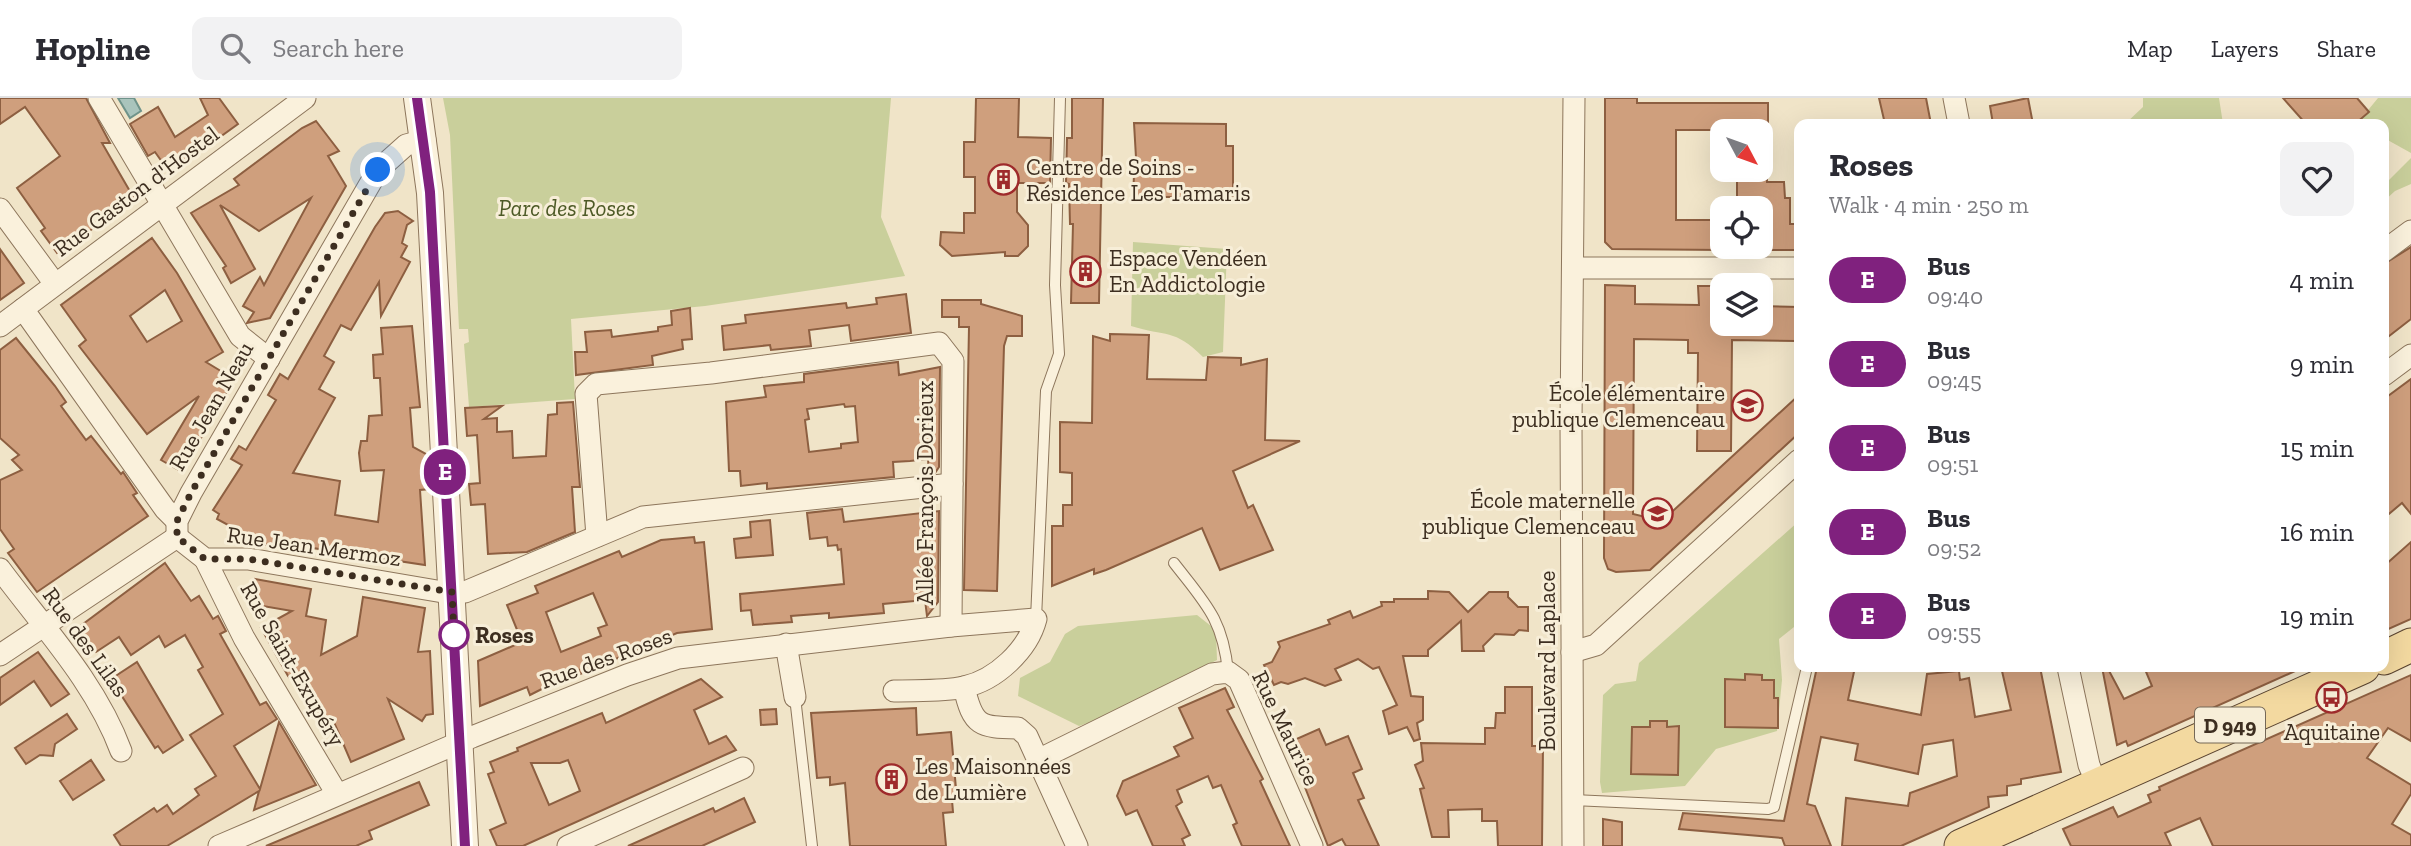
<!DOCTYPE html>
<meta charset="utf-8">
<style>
:root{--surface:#fff;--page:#f2f2f3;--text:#2b2b33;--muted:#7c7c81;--line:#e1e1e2}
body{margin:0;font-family:"Zilla Slab",serif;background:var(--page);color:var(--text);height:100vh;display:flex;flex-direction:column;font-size:26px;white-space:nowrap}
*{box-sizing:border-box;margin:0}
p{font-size:23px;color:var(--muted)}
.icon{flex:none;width:38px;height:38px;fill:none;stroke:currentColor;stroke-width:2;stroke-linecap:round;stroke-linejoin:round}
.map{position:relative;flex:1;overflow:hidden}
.details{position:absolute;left:1794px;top:21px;width:595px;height:553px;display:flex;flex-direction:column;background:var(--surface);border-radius:14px;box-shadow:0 7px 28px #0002}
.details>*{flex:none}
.badge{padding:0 14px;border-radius:23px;font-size:24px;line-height:46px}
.needle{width:46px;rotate:131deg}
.fabs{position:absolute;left:1710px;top:21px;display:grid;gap:14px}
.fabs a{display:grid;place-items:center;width:63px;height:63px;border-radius:14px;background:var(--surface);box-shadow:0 7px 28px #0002;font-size:35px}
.you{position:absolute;width:35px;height:35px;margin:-18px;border:5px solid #fff;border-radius:50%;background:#1a73e8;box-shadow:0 0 0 10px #1a73e833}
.map>.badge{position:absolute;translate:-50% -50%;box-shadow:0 0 0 4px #fff}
.round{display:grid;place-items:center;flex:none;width:74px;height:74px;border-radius:14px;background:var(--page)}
.head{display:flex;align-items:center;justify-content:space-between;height:119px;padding:0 35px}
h1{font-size:33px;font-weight:700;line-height:52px}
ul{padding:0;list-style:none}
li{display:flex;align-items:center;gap:21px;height:84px;padding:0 35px}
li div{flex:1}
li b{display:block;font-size:26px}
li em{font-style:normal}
li .badge{min-width:77px;font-weight:700;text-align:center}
header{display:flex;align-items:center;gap:42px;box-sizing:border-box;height:98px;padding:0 35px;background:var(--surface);border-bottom:2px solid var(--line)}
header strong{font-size:33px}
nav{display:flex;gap:38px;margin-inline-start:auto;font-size:24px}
.search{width:490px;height:63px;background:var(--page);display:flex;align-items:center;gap:18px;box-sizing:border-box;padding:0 24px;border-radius:14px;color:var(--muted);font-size:26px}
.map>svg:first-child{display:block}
</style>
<header>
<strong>Hopline</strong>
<div class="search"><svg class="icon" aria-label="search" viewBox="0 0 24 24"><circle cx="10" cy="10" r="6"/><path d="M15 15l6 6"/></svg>Search here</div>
<nav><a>Map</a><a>Layers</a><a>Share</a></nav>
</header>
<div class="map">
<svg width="2411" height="748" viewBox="0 0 2411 748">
<rect width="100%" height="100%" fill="#f0e4c8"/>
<g fill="#c9cf9b">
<path d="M443 0H891L881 119 905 178 705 208 571 221 575 301 469 309 464 246 469 244 468 231H459L450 37Z"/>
<path d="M2143 0H2219L2223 26H2125L2143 9Z"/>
<path d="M2378 0H2411V55L2384 40V26H2364L2360 22Z"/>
<path d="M2411 60V86L2395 93 2384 103V87Z"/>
<path d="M1133 144 1227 151 1223 254 1203 259C1174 230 1166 239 1131 228Z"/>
<path d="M1799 423V525L1779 541 1782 582 1777 633 1716 651 1685 688 1602 695 1600 684 1603 597 1615 586 1636 583 1639 565Z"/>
<path d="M1197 517 1216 532 1217 562 1100 621 1079 628 1018 598 1020 580 1050 564 1065 536 1078 528Z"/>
</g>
<path fill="#a9c4bc" stroke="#6f938a" stroke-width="2" d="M118 0H134L141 13 130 20Z"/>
<g fill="#cf9f7d" stroke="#8d5f41" stroke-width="2" fill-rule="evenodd">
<path d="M0 0H86L110 45H102L135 102 57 155 41 133 45 130 17 90 60 58 25 9 0 26Z"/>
<path d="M200 0H219L238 26 170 75 155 54 148 58 130 26 158 9 175 39 208 17Z"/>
<path d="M976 0H1019L1018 39 1051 40 1050 85H1017V114L1028 127V148L1018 158H1005V154L952 158 940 147 941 134 964 135V115H975V79H964V44H975Z"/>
<path d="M1072 0H1103L1099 205H1071L1073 126H1070L1069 86 1066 85 1067 40H1072Z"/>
<path d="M1605 0H1637V5H1768V32H1676V122H1722V152L1612 151 1605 144Z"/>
<path d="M1879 0H1926L1931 26H1885Z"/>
<path d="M2028 0 2033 26H1993L1990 8Z"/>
<path d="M2283 0H2357L2369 14 2355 26H2306Z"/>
<path d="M316 23 339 53 328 58 346 88 270 220 247 225 254 214 243 208 260 179 264 187 311 100 259 133 220 107 255 171 231 185 223 170 226 168 191 115 239 87 234 81 302 30Z"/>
<path d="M1134 25 1226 26V48H1233V99H1133L1134 77H1137Z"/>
<path d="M1737 72H1767V84H1784L1785 100H1790V126H1799V152H1760V110H1737Z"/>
<path d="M398 113 413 123 407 127 402 145 407 148 401 159 410 164 381 218 379 184 351 232 341 227 324 258 334 264 319 291 335 300 293 375 340 383 335 417 378 424 384 372 361 373 359 355 361 343H367L369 318 382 317 380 280H374L373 257 383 256 381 230 412 228 420 309 410 310 413 349 428 357 430 391 420 392 425 467 299 448 298 453 263 446 217 421 219 416 213 412 242 367 231 361 239 348 246 352 276 302 268 297 280 276 288 281 375 129 385 115Z"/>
<path d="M152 140 177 175 223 254 206 264 234 281 182 374 161 362 199 298 147 336 79 248 86 242 61 207ZM165 192 182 223 147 244 130 218Z"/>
<path d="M2411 149V221L2384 242V166Z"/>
<path d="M0 151 24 185 0 202Z"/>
<path d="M1605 187 1635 188V206L1699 207 1698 188H1722V226H1760V208L1799 209V237H1796V243L1732 242 1731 353H1697L1698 255H1688V242L1634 241 1633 416 1662 423 1799 297V335L1650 472 1616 474 1608 471 1604 460Z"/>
<path d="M906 196 911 235 851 243 849 227 809 232 811 248 771 252 770 247 724 252 722 228 746 225 745 217 846 205 847 210 877 206 876 200Z"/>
<path d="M942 202H981V206L1022 218V238H1007L1004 248 997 493 964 492 969 229H959V219H942Z"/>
<path d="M690 210 692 241 682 242 683 251 652 258 653 267 576 277 575 254H587L585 234 611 232 612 239 658 233V229L672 227 671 213Z"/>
<path d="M1110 236 1149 237 1147 281 1206 282 1208 259 1241 260V267L1267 261 1265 342 1300 343 1233 373 1248 410 1253 407 1273 452 1220 472 1202 430 1106 472 1094 476V471L1052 488V428H1063V407H1072V375L1060 374V324L1092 325 1093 238 1110 243Z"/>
<path d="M16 240 55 288 66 304 61 308 86 342 91 338 121 376 123 374 137 395 133 397 148 418 37 494 8 455 14 451 0 431V382L22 372 12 362 19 357 0 340V252Z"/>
<path d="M898 264 899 277 940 269 939 369 935 375H929L928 361 910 363 893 364 894 379 767 391V385L741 388 740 373H729L726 304 766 299 764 288 804 284V276ZM844 306 845 309 855 308 858 344 841 346V350L809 354 805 322 809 321 807 311Z"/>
<path d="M2411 281V416L2402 405 2384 420V301Z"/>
<path d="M573 304 580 389H572L575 434 527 454 488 456 485 406 471 407 469 386 480 385 477 337 467 338 465 310 502 308 484 321 497 320V334L512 333 513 360 546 358 548 317 557 316V305Z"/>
<path d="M842 411 844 424 939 413 938 504 927 518 925 502 883 506 884 515 829 520V515L791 518 792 524 753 527 751 512 741 513 740 496 844 486 841 451 838 452 837 447 828 448 827 439 810 441 807 415Z"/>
<path d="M770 422 773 457 736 460 734 441 751 439 750 424Z"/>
<path d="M694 439 695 445 704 444 712 531 677 535 580 576 579 572 530 597 527 589 480 608 478 563 522 544 507 507 538 495 535 488 619 453 622 459 661 442ZM593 495 607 527 598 530 601 538 561 554 546 514Z"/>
<path d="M2411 444V521L2384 533V468Z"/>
<path d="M165 465 191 503 199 498 213 521 218 518 226 533 220 536 260 607 266 604 277 621 234 648 260 691 279 624 316 687 254 712 259 693 167 748H121L114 737 154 710 157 714 167 707 173 716 199 697 195 691 216 678 190 637 223 616 198 572 203 569 185 537 165 549 159 538 131 557 119 539 96 554 79 529Z"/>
<path d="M255 481 311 491 306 518 326 522 321 557 357 538 363 499 425 510 418 554 430 553 433 616 426 617 422 623 388 601 404 641 351 664 333 622 322 628 297 583 294 585 288 578 261 530 292 513 251 506Z"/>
<path d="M1428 493 1449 494 1468 514 1489 494H1508V499L1518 509H1528V533L1519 532 1514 537 1495 536 1483 548 1484 553H1462L1461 523 1428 552V558H1403L1411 598 1423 599V622L1417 625 1420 641 1414 643 1407 629 1389 636 1383 613 1397 607 1379 569 1373 571 1358 561 1335 571 1341 582 1325 588 1305 580 1288 586 1281 584 1274 587 1264 567 1272 564 1280 549 1278 544 1330 526 1328 522 1350 513 1353 520 1382 508 1381 504H1394V501H1428Z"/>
<path d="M38 554 69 596 51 608 34 583 0 607V580Z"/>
<path d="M137 564 183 642 163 655 158 648 155 650 111 581Z"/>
<path d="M1817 569H1855L1848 602 1921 617 1927 576 1959 573 1960 582 1969 580 1975 619 2011 612 2002 573 2010 572 2009 569H2040L2061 674 2021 681V686L2007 688V697L1988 699 1989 709 1901 748H1842L1846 700 1908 708 1910 695 1957 678 1953 642 1923 647 1918 676 1855 662 1858 646 1821 639 1807 706 1815 708 1831 748H1785L1782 740 1679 731 1683 715 1784 723Z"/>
<path d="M2102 569H2107L2124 601 2152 588 2144 569H2304L2128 648 2126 643 2117 647Z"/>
<path d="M1745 576 1762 577V582H1774V600H1778V630L1725 629V581L1745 582Z"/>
<path d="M2411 577V643L2388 630 2367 660 2411 687V696L2392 726 2411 737V748H2213L2200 720 2165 735 2171 748H2071L2063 731 2113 709 2118 719 2151 704 2148 697 2160 692 2159 689Z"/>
<path d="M701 581 722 599 694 612 709 646 726 638 736 652 523 748H497L490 732 506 725 488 676 494 674 490 664 518 653 517 650 602 615 606 625ZM568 662 580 693 549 707 531 665H560Z"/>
<path d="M1505 589H1532V648H1543L1542 748H1498L1497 723H1482V711L1448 712 1449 739H1432L1420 691 1424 690 1415 667 1423 663 1421 645 1485 646V630H1495L1496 615H1505Z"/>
<path d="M1225 590 1234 609 1227 612 1263 681 1260 683 1290 748H1242L1233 727 1237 725 1221 687 1213 690 1208 678 1177 692 1182 704 1176 708 1190 737 1182 741 1185 748H1153L1137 712 1126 717 1117 698 1123 683 1179 658 1174 649 1193 640 1179 610Z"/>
<path d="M916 610 917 637 951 634 957 702H952L953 714 943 715 946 748H850L845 685 830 687V679L817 680 811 615Z"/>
<path d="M776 611 777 626 761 627 760 612Z"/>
<path d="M67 616 77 631 55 646 53 658 40 657 26 666 15 650Z"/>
<path d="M1650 623H1667V629L1679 628 1678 677 1631 676 1632 629H1650Z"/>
<path d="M1319 631 1326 647 1348 638 1362 671 1353 675 1364 700 1358 702 1379 748H1346L1342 741 1328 748 1299 674 1306 672 1292 643Z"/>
<path d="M91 662 104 682 73 702 60 683Z"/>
<path d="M419 684 429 707 369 733 372 741 356 748H266Z"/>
<path d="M744 700 755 724 702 748H628L713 710 715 714Z"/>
<path d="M1603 721 1622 724V748H1603Z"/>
</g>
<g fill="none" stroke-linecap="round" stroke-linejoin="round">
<defs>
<g id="service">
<path d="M1174 465C1205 505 1223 521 1228 574"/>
<path d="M1036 521 1046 293 1059 256 1055 187 1060 0"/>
<path d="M795 599 812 748"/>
<path d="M1573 702 1768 711 1774 709 1807 569"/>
</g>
<g id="minor">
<path d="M99 0 240 238 269 261"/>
<path d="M1954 0 1959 26"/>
<path d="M0 111 55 186"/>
<path d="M2384 153 2411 133"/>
<path d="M1573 170H1799"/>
<path d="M23 211 165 411 177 423"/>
<path d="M0 228 305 0"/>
<path d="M2384 277 2411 257"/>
<path d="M597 438 586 296 596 286 711 275 939 245 953 263 951 528"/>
<path d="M177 439 205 461H248L443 494H465L643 419 952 386"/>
<path d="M177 439V423L191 395 378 72 406 47 425 42"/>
<path d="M205 461 244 540 337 696"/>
<path d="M0 471C43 529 96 585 121 653"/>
<path d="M786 546 795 599"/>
<path d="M1572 554 1596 547 1799 362"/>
<path d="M0 557 177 439"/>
<path d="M2068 569 2089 667 2097 686"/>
<path d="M964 589C973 629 980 629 1018 630L1027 638 1077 748"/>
<path d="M1038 662 1212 576 1228 574 1239 582 1312 748"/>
<path d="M219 748 472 639 627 577 678 560 951 528 1036 521C1028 552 996 582 964 589 942 594 916 592 894 593"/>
<path d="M568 748 743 670"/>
<path d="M1573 748 1571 326 1574 0"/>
</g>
<path id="tertiary" d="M417 0 430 95 465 748"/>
<g id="primary">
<path d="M2384 560 2411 547"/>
<path d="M1961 748 2363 569"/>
</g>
</defs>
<use href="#service" stroke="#8d765c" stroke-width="12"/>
<use href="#minor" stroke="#8d765c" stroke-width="23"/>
<use href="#tertiary" stroke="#8d765c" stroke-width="28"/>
<use href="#primary" stroke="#5b4430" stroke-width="35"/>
<use href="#service" stroke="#faf1dc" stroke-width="10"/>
<use href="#minor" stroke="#faf1dc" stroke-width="21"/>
<use href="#tertiary" stroke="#faf1dc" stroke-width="26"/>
<use href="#primary" stroke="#f3d9a0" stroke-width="33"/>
</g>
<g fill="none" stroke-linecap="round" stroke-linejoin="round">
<defs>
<path id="line" d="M417 0 430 94 465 748"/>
</defs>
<use href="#line" stroke="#fff" stroke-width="16"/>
<use href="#line" stroke="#80217e" stroke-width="10"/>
<path stroke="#3d2e20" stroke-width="7" stroke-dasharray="0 12.6" d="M378 72 191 395 177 423V439L205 461H248L452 494 454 537"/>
</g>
<defs>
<symbol id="building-ring" viewBox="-11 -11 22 22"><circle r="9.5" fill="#f7eed8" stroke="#9e2a2b" stroke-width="1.5"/><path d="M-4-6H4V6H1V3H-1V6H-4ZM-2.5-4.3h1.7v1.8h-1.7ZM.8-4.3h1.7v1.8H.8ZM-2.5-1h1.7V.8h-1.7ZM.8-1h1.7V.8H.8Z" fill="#9e2a2b"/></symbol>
<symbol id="school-ring" viewBox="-11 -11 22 22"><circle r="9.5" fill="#f7eed8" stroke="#9e2a2b" stroke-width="1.5"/><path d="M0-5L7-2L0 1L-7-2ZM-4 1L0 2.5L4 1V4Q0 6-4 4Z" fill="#9e2a2b"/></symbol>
<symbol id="bus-ring" viewBox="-11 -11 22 22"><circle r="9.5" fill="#f7eed8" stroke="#9e2a2b" stroke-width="1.5"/><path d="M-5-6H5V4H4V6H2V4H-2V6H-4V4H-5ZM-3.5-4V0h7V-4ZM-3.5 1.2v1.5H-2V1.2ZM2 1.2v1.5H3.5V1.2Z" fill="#9e2a2b"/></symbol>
</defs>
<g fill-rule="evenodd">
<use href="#building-ring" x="986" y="64" width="35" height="35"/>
<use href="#building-ring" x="1068" y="156" width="35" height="35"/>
<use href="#school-ring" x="1730" y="290" width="35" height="35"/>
<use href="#school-ring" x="1640" y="398" width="35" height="35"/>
<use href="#bus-ring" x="2314" y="582" width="35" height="35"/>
<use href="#building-ring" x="874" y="664" width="35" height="35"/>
</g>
<circle fill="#fff" stroke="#80217e" stroke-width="3.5" cx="454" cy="537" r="14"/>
<g text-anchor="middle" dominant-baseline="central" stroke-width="6" stroke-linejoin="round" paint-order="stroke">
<rect fill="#f7eed8" stroke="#756857" stroke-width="2" x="2195" y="609.5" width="70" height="35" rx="5"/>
<g font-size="21" font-weight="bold" fill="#3d2e20">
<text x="2230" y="627">D 949</text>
</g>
<g font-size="23" fill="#3d2e20" stroke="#f7eed8" text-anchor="start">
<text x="1026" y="69">Centre de Soins -<tspan x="1026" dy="26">Résidence Les Tamaris</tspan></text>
<text x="1109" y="160">Espace Vendéen<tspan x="1109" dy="26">En Addictologie</tspan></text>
<text x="1725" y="295" text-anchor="end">École élémentaire<tspan x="1725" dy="26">publique Clemenceau</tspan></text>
<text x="1635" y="402" text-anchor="end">École maternelle<tspan x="1635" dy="26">publique Clemenceau</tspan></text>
<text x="2332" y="634" text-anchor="middle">Aquitaine</text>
<text x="915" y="668">Les Maisonnées<tspan x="915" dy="26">de Lumière</tspan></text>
</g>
<g font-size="23" fill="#3d2e20" stroke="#f7eed8">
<text transform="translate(136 93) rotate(-37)">Rue Gaston d'Hostel</text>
<text transform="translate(211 308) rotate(-60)">Rue Jean Neau</text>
<text transform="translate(925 395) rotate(-90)">Allée François Dorieux</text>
<text transform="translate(314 448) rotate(8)">Rue Jean Mermoz</text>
<text transform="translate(86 544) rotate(54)">Rue des Lilas</text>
<text transform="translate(606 560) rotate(-20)">Rue des Roses</text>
<text transform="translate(1547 563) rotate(-90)">Boulevard Laplace</text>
<text transform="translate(293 566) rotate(60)">Rue Saint-Exupéry</text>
<text transform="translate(1286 630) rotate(64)">Rue Maurice</text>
</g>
<g font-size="23" font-style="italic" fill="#4d5a26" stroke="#f7eed8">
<text x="567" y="110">Parc des Roses</text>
</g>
<g font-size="23" font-weight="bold" fill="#3d2e20" stroke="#f7eed8" text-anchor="start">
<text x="475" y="537">Roses</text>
</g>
</g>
</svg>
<div class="fabs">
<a><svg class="needle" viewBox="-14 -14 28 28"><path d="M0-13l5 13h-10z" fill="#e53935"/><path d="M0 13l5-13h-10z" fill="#7c7c81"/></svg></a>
<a><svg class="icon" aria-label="locate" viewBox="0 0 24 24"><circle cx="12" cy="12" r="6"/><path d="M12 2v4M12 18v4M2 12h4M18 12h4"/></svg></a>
<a><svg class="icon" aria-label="layers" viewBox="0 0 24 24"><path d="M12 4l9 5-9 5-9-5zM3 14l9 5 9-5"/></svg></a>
</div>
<div class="you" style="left:378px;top:72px"></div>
<b class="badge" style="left:445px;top:374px;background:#80217e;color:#fff">E</b>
<section class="details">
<div class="head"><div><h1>Roses</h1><p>Walk · 4 min · 250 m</p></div><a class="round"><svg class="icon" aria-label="heart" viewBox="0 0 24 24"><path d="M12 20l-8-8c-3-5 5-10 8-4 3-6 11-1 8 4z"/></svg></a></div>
<ul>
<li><span class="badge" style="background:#80217e;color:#fff">E</span><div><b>Bus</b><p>09:40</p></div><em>4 min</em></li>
<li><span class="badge" style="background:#80217e;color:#fff">E</span><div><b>Bus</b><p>09:45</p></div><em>9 min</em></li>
<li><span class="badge" style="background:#80217e;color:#fff">E</span><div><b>Bus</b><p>09:51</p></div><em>15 min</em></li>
<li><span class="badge" style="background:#80217e;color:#fff">E</span><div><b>Bus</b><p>09:52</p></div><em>16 min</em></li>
<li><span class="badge" style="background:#80217e;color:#fff">E</span><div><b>Bus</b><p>09:55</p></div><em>19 min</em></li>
</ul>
</section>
</div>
